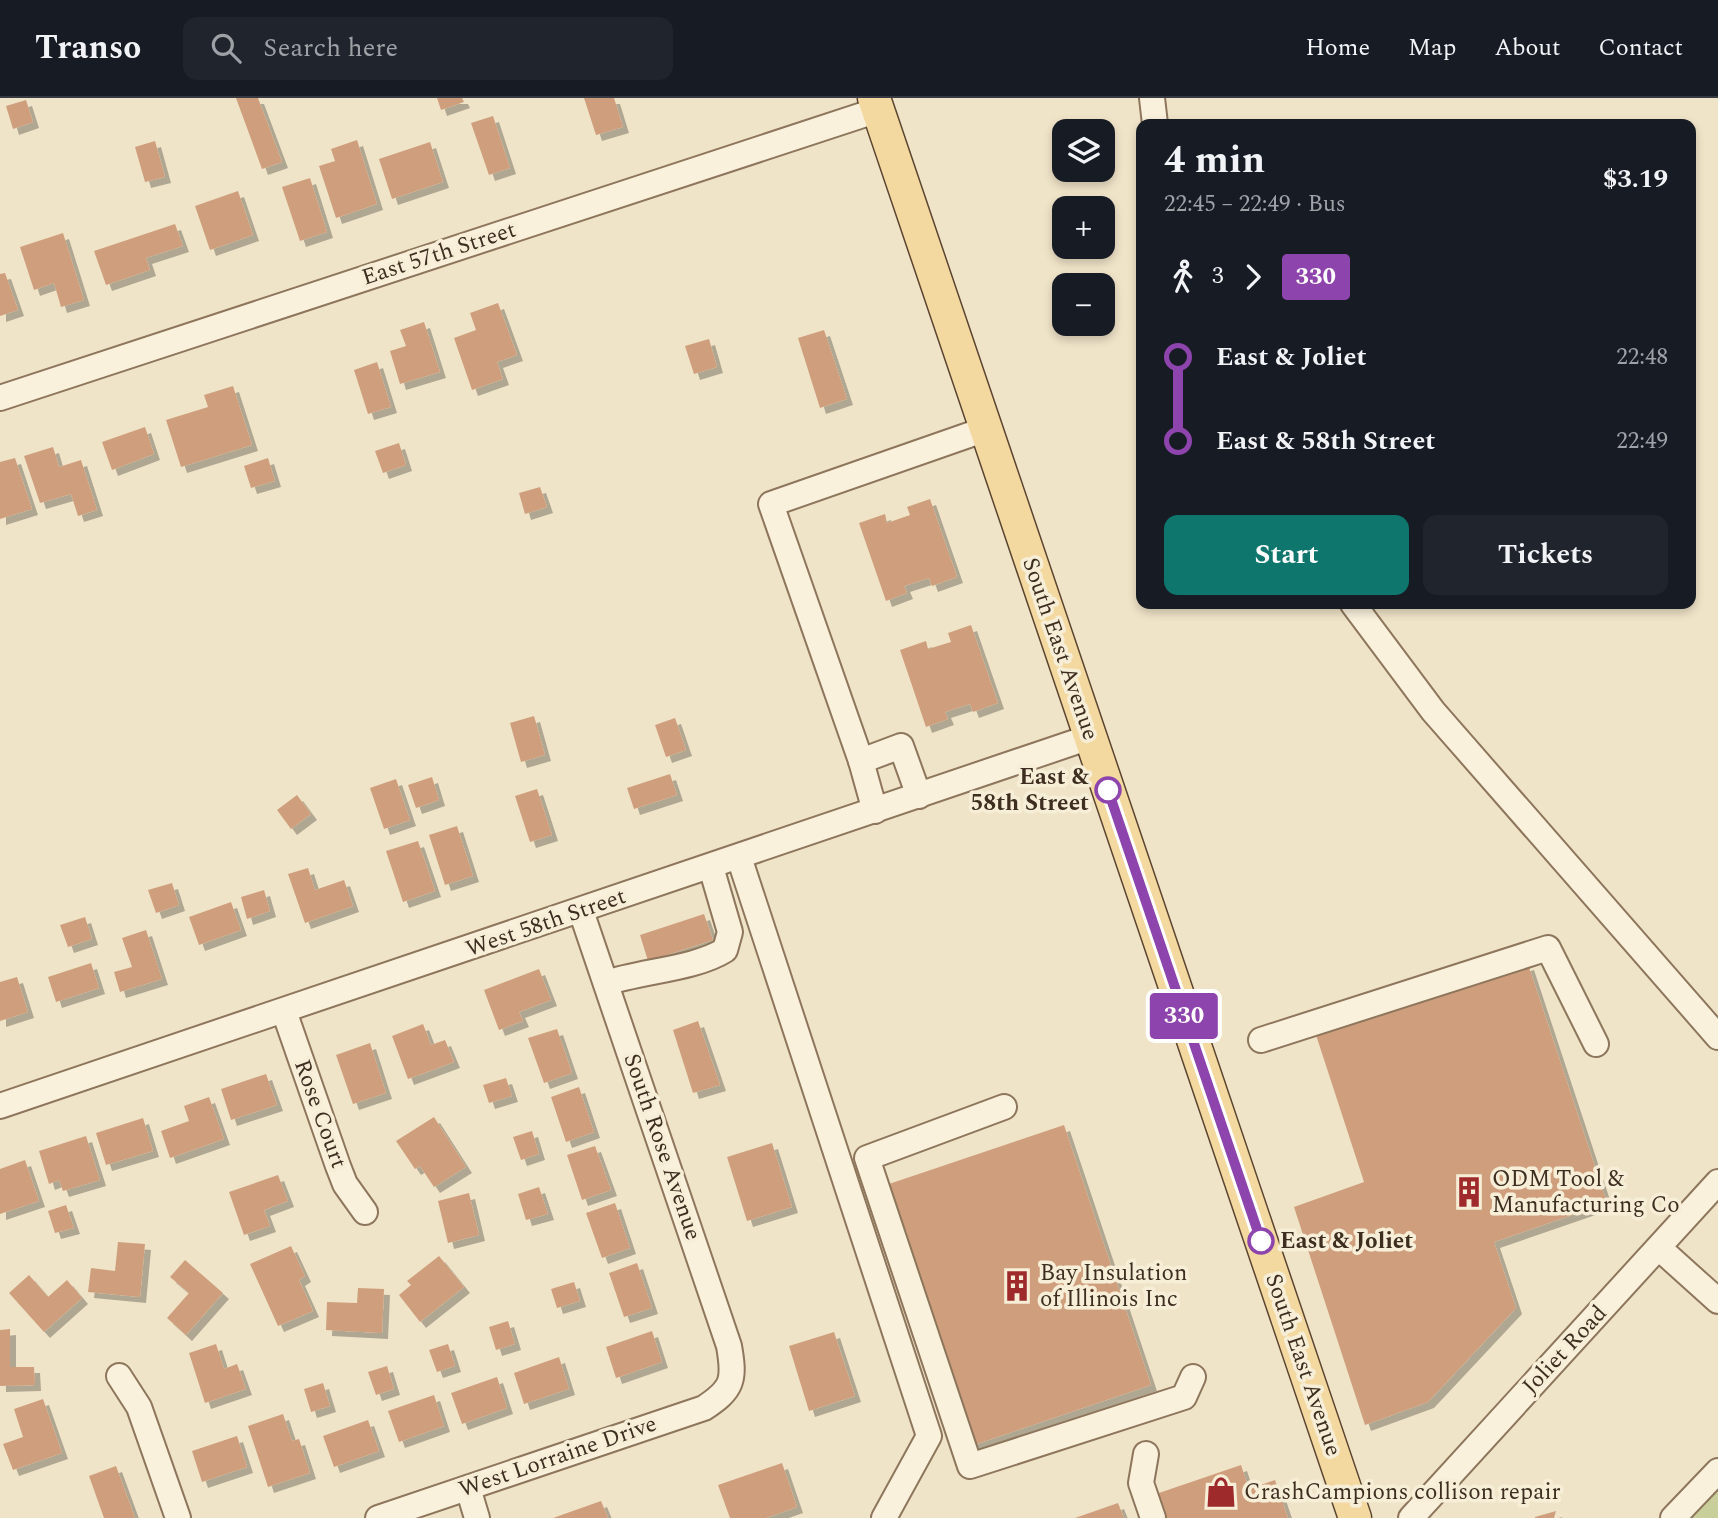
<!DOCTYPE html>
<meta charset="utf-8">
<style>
:root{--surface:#171b24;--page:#20242c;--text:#f1f3f6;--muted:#9ea1a6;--line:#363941;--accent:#0f766e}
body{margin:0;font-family:Spectral,serif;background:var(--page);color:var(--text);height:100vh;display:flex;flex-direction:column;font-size:26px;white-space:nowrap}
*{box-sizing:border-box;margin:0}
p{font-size:23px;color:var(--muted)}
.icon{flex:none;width:38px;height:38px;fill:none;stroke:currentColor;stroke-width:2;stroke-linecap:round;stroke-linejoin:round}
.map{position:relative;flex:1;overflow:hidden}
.sheet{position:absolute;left:1136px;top:21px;width:560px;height:490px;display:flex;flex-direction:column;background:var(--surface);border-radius:14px;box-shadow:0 4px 10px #0003}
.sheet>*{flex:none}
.badge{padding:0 14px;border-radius:5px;font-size:24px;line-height:46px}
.fabs{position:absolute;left:1052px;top:21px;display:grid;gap:14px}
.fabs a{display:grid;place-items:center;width:63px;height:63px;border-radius:14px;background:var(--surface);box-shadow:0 4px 10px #0003;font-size:35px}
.map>.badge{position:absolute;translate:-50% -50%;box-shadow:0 0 0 4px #fff}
.legs{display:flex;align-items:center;gap:10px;height:77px;padding:0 28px;font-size:23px}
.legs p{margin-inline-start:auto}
.overview{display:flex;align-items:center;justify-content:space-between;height:119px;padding:0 28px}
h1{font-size:38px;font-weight:700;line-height:52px}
.action{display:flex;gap:14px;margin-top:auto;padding:14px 28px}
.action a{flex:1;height:80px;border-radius:14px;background:var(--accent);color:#fff;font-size:28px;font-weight:700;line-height:80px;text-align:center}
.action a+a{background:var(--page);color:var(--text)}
ul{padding:0 28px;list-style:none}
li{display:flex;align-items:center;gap:24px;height:84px;font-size:26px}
li i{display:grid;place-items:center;width:10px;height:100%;margin:0 9px;background:currentColor}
li i::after{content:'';width:18px;height:18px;margin:-9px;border:5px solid;border-radius:50%;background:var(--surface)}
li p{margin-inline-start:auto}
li:first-child i{background:linear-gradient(#0000 50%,currentColor 0)}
li:last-child i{background:linear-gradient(currentColor 50%,#0000 0)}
header{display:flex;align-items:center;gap:42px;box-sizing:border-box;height:98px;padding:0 35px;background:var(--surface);border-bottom:2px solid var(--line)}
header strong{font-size:33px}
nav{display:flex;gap:38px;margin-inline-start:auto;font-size:24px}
.search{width:490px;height:63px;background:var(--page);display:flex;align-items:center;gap:18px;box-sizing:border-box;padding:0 24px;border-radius:14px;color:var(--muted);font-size:26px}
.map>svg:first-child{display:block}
</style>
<header>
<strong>Transo</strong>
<div class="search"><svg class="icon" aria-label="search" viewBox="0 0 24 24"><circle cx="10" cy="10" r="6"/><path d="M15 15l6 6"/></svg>Search here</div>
<nav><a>Home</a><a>Map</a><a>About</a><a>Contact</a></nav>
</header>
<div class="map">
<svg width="1718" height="1420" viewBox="0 0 1718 1420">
<defs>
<filter id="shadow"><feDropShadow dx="6" dy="6" stdDeviation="0" flood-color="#0004"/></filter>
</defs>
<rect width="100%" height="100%" fill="#f0e4c8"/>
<path fill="#c9cf9b" d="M1718 1385V1420H1685Z"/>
<g fill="#cf9f7d" filter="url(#shadow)">
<path d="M236 0H258L282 64 262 71Z"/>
<path d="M437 0H462L464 4 441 12Z"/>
<path d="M584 0H614L623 29 596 37Z"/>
<path d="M26 2 33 24 13 31 6 8Z"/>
<path d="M493 18 510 70 489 77 471 25Z"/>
<path d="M357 42 377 106 336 120 319 68 335 63 331 51Z"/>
<path d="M155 43 165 79 145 84 135 49Z"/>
<path d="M430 44 443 84 392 101 379 61Z"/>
<path d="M310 80 327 134 300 143 282 89Z"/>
<path d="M238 93 253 137 210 152 195 108Z"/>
<path d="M175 126 183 148 146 160 150 172 106 187 94 153Z"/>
<path d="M63 135 84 202 61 209 54 185 34 192 20 149Z"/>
<path d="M5 175 18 212 0 218V176Z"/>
<path d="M498 205 517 257 497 264 503 281 472 292 454 240 476 232 470 215Z"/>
<path d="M424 224 440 274 400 286 390 253 406 248 400 232Z"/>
<path d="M824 232 847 301 820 310 798 240Z"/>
<path d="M709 241 717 269 694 276 685 248Z"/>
<path d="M377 264 391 309 368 316 354 272Z"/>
<path d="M233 288 252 347 181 369 166 322 208 309 204 297Z"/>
<path d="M145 329 154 356 112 372 102 344Z"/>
<path d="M399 345 406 367 383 375 375 353Z"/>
<path d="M53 349 59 369 81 362 97 412 78 418 71 396 40 405 24 358Z"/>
<path d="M15 360 32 411 0 421V364Z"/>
<path d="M268 360 275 383 251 390 244 368Z"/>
<path d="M540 389 547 409 525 416 519 395Z"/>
<path d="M930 401 957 479 932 488 929 480 904 488 907 495 886 503 859 425 885 416 887 425 910 417 907 409Z"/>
<path d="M971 527 998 605 973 614 970 606 945 614 948 621 926 629 900 552 926 543 928 551 951 544 948 535Z"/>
<path d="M534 618 545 657 521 664 510 625Z"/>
<path d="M675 620 686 652 666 659 655 627Z"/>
<path d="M670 676 677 697 634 711 627 690Z"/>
<path d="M432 679 439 702 416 710 408 687Z"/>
<path d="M396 681 410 722 384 731 370 690Z"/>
<path d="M537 691 552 737 530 744 515 698Z"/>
<path d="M297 697 311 716 291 731 277 712Z"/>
<path d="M457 728 473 778 445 787 429 737Z"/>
<path d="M418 743 435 793 403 804 386 753Z"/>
<path d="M308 770 315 792 344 782 353 808 305 825 288 776Z"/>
<path d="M172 785 179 807 156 815 148 792Z"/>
<path d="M264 792 270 813 247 821 241 799Z"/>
<path d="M231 804 241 832 199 847 189 819Z"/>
<path d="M704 816 713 842 648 863 640 837Z"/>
<path d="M85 819 92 841 68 849 60 827Z"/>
<path d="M146 832 162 881 120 894 114 874 132 869 122 840Z"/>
<path d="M91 865 99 890 56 904 48 879Z"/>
<path d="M1528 866 1607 1105 1494 1144 1516 1210 1428 1304 1365 1327 1294 1109 1364 1084 1316 937Z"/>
<path d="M539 871 551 902 519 914 523 923 499 932 484 892Z"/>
<path d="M17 879 28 914 0 923V884Z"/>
<path d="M698 923 720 987 693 995 673 932Z"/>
<path d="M423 926 431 947 445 942 454 964 408 981 392 938Z"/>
<path d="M557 931 572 975 544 985 528 940Z"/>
<path d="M370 945 386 995 353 1006 336 957Z"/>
<path d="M266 976 277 1007 231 1022 221 991Z"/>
<path d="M506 980 512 998 489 1005 483 987Z"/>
<path d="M579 989 594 1034 566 1044 551 999Z"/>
<path d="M209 999 224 1041 170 1060 161 1033 189 1023 184 1008Z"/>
<path d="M434 1019 466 1069 434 1089 420 1068 415 1071 396 1043Z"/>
<path d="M143 1020 153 1053 106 1067 96 1035Z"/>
<path d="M1064 1027 1151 1287 971 1348 883 1088Z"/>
<path d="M532 1033 539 1056 521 1062 513 1039Z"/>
<path d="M86 1038 100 1082 63 1093 59 1082 49 1086 39 1053Z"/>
<path d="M772 1045 792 1109 747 1123 727 1059Z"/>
<path d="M595 1048 611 1092 582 1102 567 1057Z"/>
<path d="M25 1062 39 1103 0 1116V1071Z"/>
<path d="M278 1077 288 1103 264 1112 270 1128 244 1137 229 1094Z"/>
<path d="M539 1089 548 1116 526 1122 518 1096Z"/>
<path d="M469 1095 479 1137 448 1145 438 1103Z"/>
<path d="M615 1105 630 1150 602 1160 586 1115Z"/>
<path d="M66 1107 74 1130 55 1135 48 1113Z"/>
<path d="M118 1144 145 1146 140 1199 88 1194 91 1170 115 1173Z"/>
<path d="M291 1148 305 1178 299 1182 313 1213 278 1228 250 1166Z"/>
<path d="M439 1158 464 1189 420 1224 399 1197 411 1187 407 1183Z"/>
<path d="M185 1162 223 1195 186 1237 167 1220 189 1195 170 1179Z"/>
<path d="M637 1165 652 1210 624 1219 609 1175Z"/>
<path d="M29 1177 48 1199 67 1182 82 1200 44 1234 9 1195Z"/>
<path d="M574 1184 580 1203 557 1210 551 1191Z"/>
<path d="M358 1190 384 1191 382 1235 326 1232 327 1204 357 1205Z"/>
<path d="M508 1223 515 1246 496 1252 489 1229Z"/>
<path d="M10 1231V1269H34L35 1287 0 1288V1232Z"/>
<path d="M652 1233 662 1264 616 1280 606 1249Z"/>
<path d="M834 1234 855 1298 809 1313 789 1248Z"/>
<path d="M216 1246 224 1271 237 1266 246 1291 205 1305 189 1255Z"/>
<path d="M448 1246 455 1268 437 1274 429 1252Z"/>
<path d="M559 1259 569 1291 524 1306 514 1275Z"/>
<path d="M387 1268 394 1291 376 1297 368 1274Z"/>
<path d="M497 1279 507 1310 462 1326 451 1295Z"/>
<path d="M323 1285 330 1308 311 1314 304 1291Z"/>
<path d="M434 1297 444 1328 399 1344 388 1313Z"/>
<path d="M43 1301 62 1355 13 1372 3 1346 23 1339 14 1311Z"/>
<path d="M283 1316 292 1343 299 1341 310 1375 268 1389 248 1328Z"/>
<path d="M368 1322 379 1353 334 1369 323 1338Z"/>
<path d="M237 1338 247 1369 202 1384 192 1353Z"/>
<path d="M782 1365 797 1409 766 1420H730L718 1387Z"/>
<path d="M1241 1367 1249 1391 1275 1382 1288 1420H1161L1153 1397Z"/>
<path d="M116 1368 135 1420H104L89 1378Z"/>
<path d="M601 1403 608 1420H553Z"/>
<path d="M1118 1405 1124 1420H1075Z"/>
<path d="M1556 1413 1554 1420H1535V1419Z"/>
</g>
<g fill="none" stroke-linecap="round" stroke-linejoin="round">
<defs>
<g id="minor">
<path d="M1152 0 1155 26"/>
<path d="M0 300 878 12"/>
<path d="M1353 506 1433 613 1718 939"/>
<path d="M861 663 875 713"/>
<path d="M919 698 901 648 861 663 771 406 986 331"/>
<path d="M739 759 929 1338 884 1420"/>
<path d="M606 885C641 873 695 871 725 852L730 834 711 769"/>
<path d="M284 913 338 1068 345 1086 365 1114"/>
<path d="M1261 942 1548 850 1596 946"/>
<path d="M0 1008 1090 639"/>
<path d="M1004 1009 867 1060 970 1368 1184 1299 1193 1279"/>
<path d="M1659 1150 1718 1203"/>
<path d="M119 1278 139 1309 178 1420"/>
<path d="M1146 1356 1141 1385 1153 1420"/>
<path d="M468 1390 477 1420"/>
<path d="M378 1420 704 1310C733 1291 735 1282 729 1248L581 813"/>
<path d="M1411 1420 1718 1084"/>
<path d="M1673 1420 1718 1373"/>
</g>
<path id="major" d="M874 0 1355 1420"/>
</defs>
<use href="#minor" stroke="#8d765c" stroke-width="28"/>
<use href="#major" stroke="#5b4430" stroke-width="35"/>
<use href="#minor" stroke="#faf1dc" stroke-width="24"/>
<use href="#major" stroke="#f3d9a0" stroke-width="32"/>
</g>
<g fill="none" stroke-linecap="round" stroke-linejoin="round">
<defs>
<path id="line-1" d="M1108 692 1261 1143"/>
</defs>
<use href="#line-1" stroke="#fff" stroke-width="16"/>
<use href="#line-1" stroke="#8e44ad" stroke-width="10"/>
</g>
<defs>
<symbol id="building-bare" viewBox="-9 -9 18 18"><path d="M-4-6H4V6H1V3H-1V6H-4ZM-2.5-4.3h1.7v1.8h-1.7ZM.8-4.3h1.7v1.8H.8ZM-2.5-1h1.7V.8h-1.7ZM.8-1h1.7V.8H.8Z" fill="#9e2a2b" stroke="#f7eed8" stroke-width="2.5" paint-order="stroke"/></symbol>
<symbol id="shop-bare" viewBox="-9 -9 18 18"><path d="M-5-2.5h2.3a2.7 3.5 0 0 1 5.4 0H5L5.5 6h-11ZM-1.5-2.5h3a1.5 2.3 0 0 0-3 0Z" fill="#9e2a2b" stroke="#f7eed8" stroke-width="2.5" paint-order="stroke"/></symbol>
</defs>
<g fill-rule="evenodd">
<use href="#building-bare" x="1447" y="1072" width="44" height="44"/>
<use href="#building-bare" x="995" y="1166" width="44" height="44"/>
<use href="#shop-bare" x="1199" y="1372" width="44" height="44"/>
</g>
<g fill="#fff" stroke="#8e44ad" stroke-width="3.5">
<circle cx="1108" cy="692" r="12"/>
<circle cx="1261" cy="1143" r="12"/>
</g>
<g text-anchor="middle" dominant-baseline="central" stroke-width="7" stroke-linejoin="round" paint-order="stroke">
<g font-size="23" fill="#3d2e20" stroke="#f7eed8">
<text transform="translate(439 156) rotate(-18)">East 57th Street</text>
<text transform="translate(1060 551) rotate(71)">South East Avenue</text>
<text transform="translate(546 825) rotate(-19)">West 58th Street</text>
<text transform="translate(320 1016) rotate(70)">Rose Court</text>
<text transform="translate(662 1049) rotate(71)">South Rose Avenue</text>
<text transform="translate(1565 1252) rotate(-47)">Joliet Road</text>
<text transform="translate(1303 1267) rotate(71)">South East Avenue</text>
<text transform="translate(558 1359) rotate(-19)">West Lorraine Drive</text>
</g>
<g font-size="23" font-weight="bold" fill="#3d2e20" stroke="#f7eed8" text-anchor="end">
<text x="1089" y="679">East &amp;<tspan x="1089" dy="26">58th Street</tspan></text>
<text x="1280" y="1143" text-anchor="start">East &amp; Joliet</text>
</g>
<g font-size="23" fill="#3d2e20" stroke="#f7eed8" text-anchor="start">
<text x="1492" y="1081">ODM Tool &amp;<tspan x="1492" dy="26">Manufacturing Co</tspan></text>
<text x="1040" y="1175">Bay Insulation<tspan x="1040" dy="26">of Illinois Inc</tspan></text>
<text x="1244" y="1394">CrashCampions collison repair</text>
</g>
</g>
</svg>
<div class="fabs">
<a><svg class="icon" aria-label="layers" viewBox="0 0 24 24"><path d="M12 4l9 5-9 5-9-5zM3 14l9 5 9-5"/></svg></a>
<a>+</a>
<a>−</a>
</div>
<b class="badge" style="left:1184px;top:918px;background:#8e44ad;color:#fff">330</b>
<section class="sheet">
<div class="overview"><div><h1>4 min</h1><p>22:45 – 22:49 · Bus</p></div><b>$3.19</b></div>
<div class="legs"><svg class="icon" aria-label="walk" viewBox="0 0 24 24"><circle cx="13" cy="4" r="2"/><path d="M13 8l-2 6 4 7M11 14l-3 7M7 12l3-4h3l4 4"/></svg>3<svg class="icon" aria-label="forward" viewBox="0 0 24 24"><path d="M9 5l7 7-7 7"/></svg><b class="badge" style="background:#8e44ad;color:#fff">330</b></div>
<ul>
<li><i style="color:#8e44ad"></i><b>East &amp; Joliet</b><p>22:48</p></li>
<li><i style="color:#8e44ad"></i><b>East &amp; 58th Street</b><p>22:49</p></li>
</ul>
<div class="action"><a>Start</a><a>Tickets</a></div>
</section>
</div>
